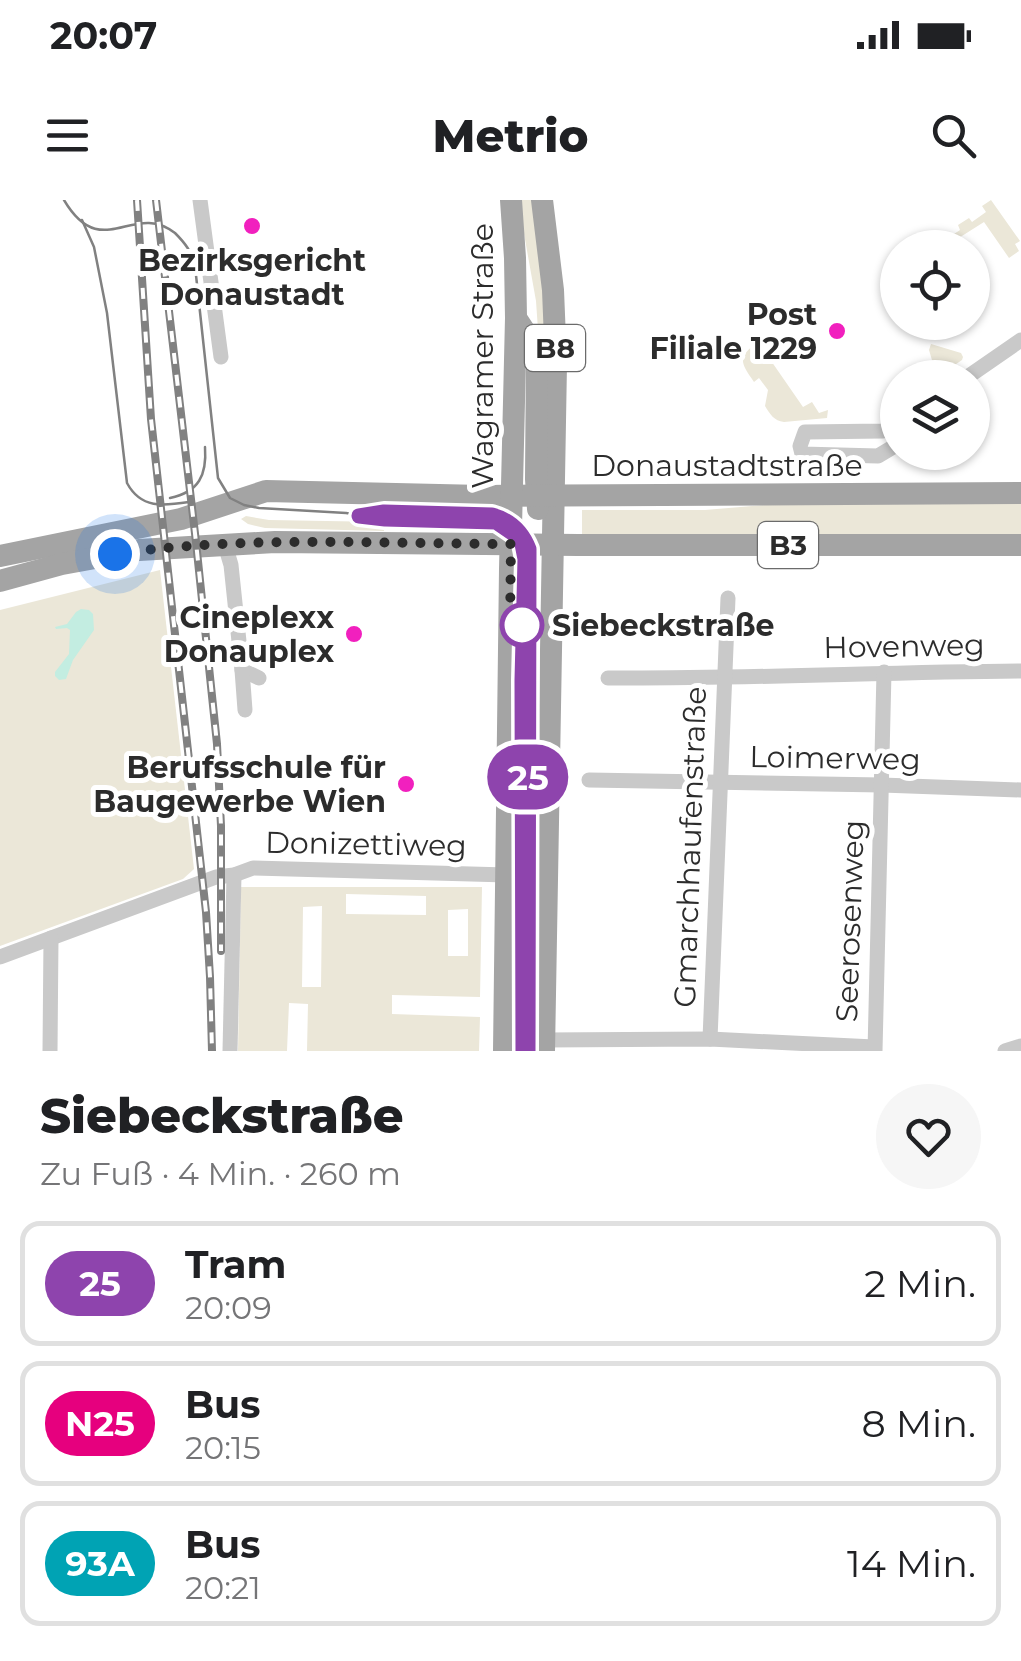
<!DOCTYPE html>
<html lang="de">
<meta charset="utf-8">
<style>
:root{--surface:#fff;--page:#f6f6f6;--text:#202124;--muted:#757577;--line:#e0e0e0}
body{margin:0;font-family:Montserrat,sans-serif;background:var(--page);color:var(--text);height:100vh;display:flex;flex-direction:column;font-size:38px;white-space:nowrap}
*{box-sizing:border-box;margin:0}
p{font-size:32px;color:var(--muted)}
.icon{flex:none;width:55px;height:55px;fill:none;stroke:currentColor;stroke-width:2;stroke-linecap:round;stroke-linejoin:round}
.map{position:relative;height:851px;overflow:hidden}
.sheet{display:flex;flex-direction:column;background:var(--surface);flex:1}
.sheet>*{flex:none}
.badge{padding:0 20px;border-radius:32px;font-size:35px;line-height:65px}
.fabs{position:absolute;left:880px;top:30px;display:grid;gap:20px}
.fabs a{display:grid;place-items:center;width:110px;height:110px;border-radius:50%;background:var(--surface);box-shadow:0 2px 8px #0004;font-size:50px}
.you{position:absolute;width:50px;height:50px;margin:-25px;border:8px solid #fff;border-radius:50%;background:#1a73e8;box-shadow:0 0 0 15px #1a73e833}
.map>.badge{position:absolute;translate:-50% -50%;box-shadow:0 0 0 5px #fff}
.round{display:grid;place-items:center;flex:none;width:105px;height:105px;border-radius:52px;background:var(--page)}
.headline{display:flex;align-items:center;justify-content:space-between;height:170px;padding:0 40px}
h1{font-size:48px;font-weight:800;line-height:75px}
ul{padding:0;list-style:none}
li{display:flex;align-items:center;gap:30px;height:125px;margin:0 20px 15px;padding:0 20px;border:5px solid var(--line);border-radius:20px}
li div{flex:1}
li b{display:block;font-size:38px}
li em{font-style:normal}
li .badge{min-width:110px;font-weight:700;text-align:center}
.status{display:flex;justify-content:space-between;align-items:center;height:70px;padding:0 50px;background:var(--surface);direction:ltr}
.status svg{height:28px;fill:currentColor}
header{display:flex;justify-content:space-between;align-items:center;height:130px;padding:0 40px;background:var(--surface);font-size:45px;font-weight:800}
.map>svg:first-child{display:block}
</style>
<div class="status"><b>20:07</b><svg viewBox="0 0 49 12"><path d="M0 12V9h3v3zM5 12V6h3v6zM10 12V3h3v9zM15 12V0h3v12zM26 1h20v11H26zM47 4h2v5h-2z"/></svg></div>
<header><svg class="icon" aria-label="menu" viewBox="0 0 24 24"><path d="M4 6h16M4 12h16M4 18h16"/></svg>Metrio<svg class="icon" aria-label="search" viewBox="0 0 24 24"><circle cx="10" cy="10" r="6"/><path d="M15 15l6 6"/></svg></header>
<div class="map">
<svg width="1021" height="851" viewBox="0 0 1021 851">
<rect width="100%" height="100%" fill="#fff"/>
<g fill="#ebe7d8" fill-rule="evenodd">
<path d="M518 0H533L542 62 547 173H541L536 101Z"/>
<path d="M991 0 1020 41 1015 44 1019 51 1009 58 984 22 954 41 957 47H934L931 42 940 36 945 40 960 30 958 25 969 18 972 22 986 12 982 6Z"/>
<path d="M758 142 803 207 812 202 819 213 828 210 827 218 784 222C774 221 770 214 765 206L768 190 759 178 754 182C740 162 737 157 758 142Z"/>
<path d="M931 144 961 153 963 157 962 160 937 177 929 150Z"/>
<path d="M823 300H1021V334L582 336V310H705Z"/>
<path d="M246 316 269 320 384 322V331L265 328 248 324 241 319Z"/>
<path d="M160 370 194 669 183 679 0 746V410Z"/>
<path d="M533 514H537L540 553 535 833H532L531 525 533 524Z"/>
<path d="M519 515V851H512Z"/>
<path d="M241 687H482L480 797 392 795V814L480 817 479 851H307L308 804 289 803 287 851H238ZM346 694 426 696V715L346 714ZM322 706 321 787H302L303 707ZM468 709V756H448V710Z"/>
</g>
<path fill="#c3ede1" d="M81 409 89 410 93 414 94 430 73 460 66 479 59 480 55 476V472L69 454 70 430 67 428 56 429 55 427 67 424 76 412Z"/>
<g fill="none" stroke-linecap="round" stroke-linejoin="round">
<g stroke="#c9c9c9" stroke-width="15">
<path d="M200 0 221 157"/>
<path d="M966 178 1021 140"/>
<path d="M898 223 883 231 805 232 800 246 802 254 878 256 898 244"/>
<path d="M225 345 231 365 242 470 259 478"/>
<path d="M242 470 245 510"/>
<path d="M608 478C746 479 883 472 1021 471"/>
<path d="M589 580 882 585 1021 590"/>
<path d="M0 757 216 677 234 675 253 668 507 675"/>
<path d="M710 839 728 398"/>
<path d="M544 840 710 839 874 847"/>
<path d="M50 851 51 738"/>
<path d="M230 851 234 675"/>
<path d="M875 851 884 472"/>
<path d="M1005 851 1021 846"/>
</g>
<g stroke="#a4a4a4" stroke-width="22">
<path d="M542 0 553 90 556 164 544 851"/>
<path d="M516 118 537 150 536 279 538 309"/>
<path d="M0 356 181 319 266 291 482 296 1021 293"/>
<path d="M0 381 62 364 139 350 275 342 578 345H1021"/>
<path d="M504 851 510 369 516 118 515 58 511 0"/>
</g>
<g stroke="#818181" stroke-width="2.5">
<path d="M64 0C102 64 133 0 175 33 185 43 192 52 195 66L218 278 230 298 244 305 259 308 346 313 385 319 492 322 504 326 515 335 521 345 525 359 522 480 523 851"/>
<path d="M82 20 94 47 107 113 127 283C141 309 163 306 189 302"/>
<path d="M170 298C199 292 207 275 205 247"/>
</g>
<defs>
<g id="rail">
<path d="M137 0 151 219 206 712 210 777 212 851"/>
<path d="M156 0 196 342 217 544 221 626V751"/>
</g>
</defs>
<use href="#rail" stroke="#818181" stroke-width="8"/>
<use href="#rail" stroke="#fff" stroke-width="4" stroke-dasharray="11" stroke-linecap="butt"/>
</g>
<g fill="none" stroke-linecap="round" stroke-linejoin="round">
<defs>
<path id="line" d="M523 851 522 480 525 359 522 344 515 335 496 322 385 319 359 316 384 312 492 315C510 320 522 331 529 349L528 851"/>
</defs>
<use href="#line" stroke="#fff" stroke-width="22"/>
<use href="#line" stroke="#8e44ad" stroke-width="15"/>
<path stroke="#2c2c2c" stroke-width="10" stroke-dasharray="0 18" d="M115 354C246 335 379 344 511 344L510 425H522"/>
</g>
<g fill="#f120be" stroke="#fff" stroke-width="4">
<circle cx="252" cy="26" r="10"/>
<circle cx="837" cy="131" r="10"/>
<circle cx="354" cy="434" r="10"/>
<circle cx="406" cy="584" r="10"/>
</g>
<circle fill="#fff" stroke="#8e44ad" stroke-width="5" cx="522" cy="425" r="20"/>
<g text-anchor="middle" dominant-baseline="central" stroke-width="10" stroke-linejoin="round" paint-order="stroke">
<g fill="#fff" stroke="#6b6b6b" stroke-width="2.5">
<rect x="525" y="125" width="60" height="46" rx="8"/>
<rect x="758" y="322" width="60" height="46" rx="8"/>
</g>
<g font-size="28" font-weight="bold" fill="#2c2c2c">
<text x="555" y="148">B8</text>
<text x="788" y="345">B3</text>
</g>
<g font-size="30" font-weight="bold" fill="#2c2c2c" stroke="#fff" text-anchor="end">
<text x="252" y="60" text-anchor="middle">Bezirksgericht<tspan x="252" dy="34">Donaustadt</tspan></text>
<text x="817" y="114">Post<tspan x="817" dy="34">Filiale 1229</tspan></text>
<text x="334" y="417">Cineplexx<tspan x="334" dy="34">Donauplex</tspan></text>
<text x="386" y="567">Berufsschule für<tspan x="386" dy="34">Baugewerbe Wien</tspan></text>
</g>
<g font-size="30" fill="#2c2c2c" stroke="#fff">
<text transform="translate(482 156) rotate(-90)">Wagramer Straße</text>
<text x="727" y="265">Donaustadtstraße</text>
<text transform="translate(904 446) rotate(-1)">Hovenweg</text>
<text transform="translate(835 558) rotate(1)">Loimerweg</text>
<text transform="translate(366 644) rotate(1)">Donizettiweg</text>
<text transform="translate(690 647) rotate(-88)">Gmarchhaufenstraße</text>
<text transform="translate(850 721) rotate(-88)">Seerosenweg</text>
</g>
<g font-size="30" font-weight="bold" fill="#2c2c2c" stroke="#fff" text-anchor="start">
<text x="552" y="425">Siebeckstraße</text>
</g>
</g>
</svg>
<div class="fabs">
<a><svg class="icon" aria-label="locate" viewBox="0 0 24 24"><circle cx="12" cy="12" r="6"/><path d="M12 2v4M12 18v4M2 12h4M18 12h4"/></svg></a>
<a><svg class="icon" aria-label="layers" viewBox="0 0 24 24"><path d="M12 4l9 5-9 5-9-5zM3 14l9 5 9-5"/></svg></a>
</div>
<div class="you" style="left:115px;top:354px"></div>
<b class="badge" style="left:528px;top:577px;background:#8e44ad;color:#fff">25</b>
</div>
<section class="sheet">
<div class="headline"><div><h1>Siebeckstraße</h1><p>Zu Fuß · 4 Min. · 260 m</p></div><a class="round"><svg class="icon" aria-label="heart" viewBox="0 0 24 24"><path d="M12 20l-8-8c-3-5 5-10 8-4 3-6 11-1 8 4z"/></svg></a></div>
<ul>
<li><span class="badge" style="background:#8e44ad;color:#fff">25</span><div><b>Tram</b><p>20:09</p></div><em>2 Min.</em></li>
<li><span class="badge" style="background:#e6007e;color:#fff">N25</span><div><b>Bus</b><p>20:15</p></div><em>8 Min.</em></li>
<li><span class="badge" style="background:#00a3b4;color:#fff">93A</span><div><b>Bus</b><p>20:21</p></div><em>14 Min.</em></li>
</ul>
</section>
